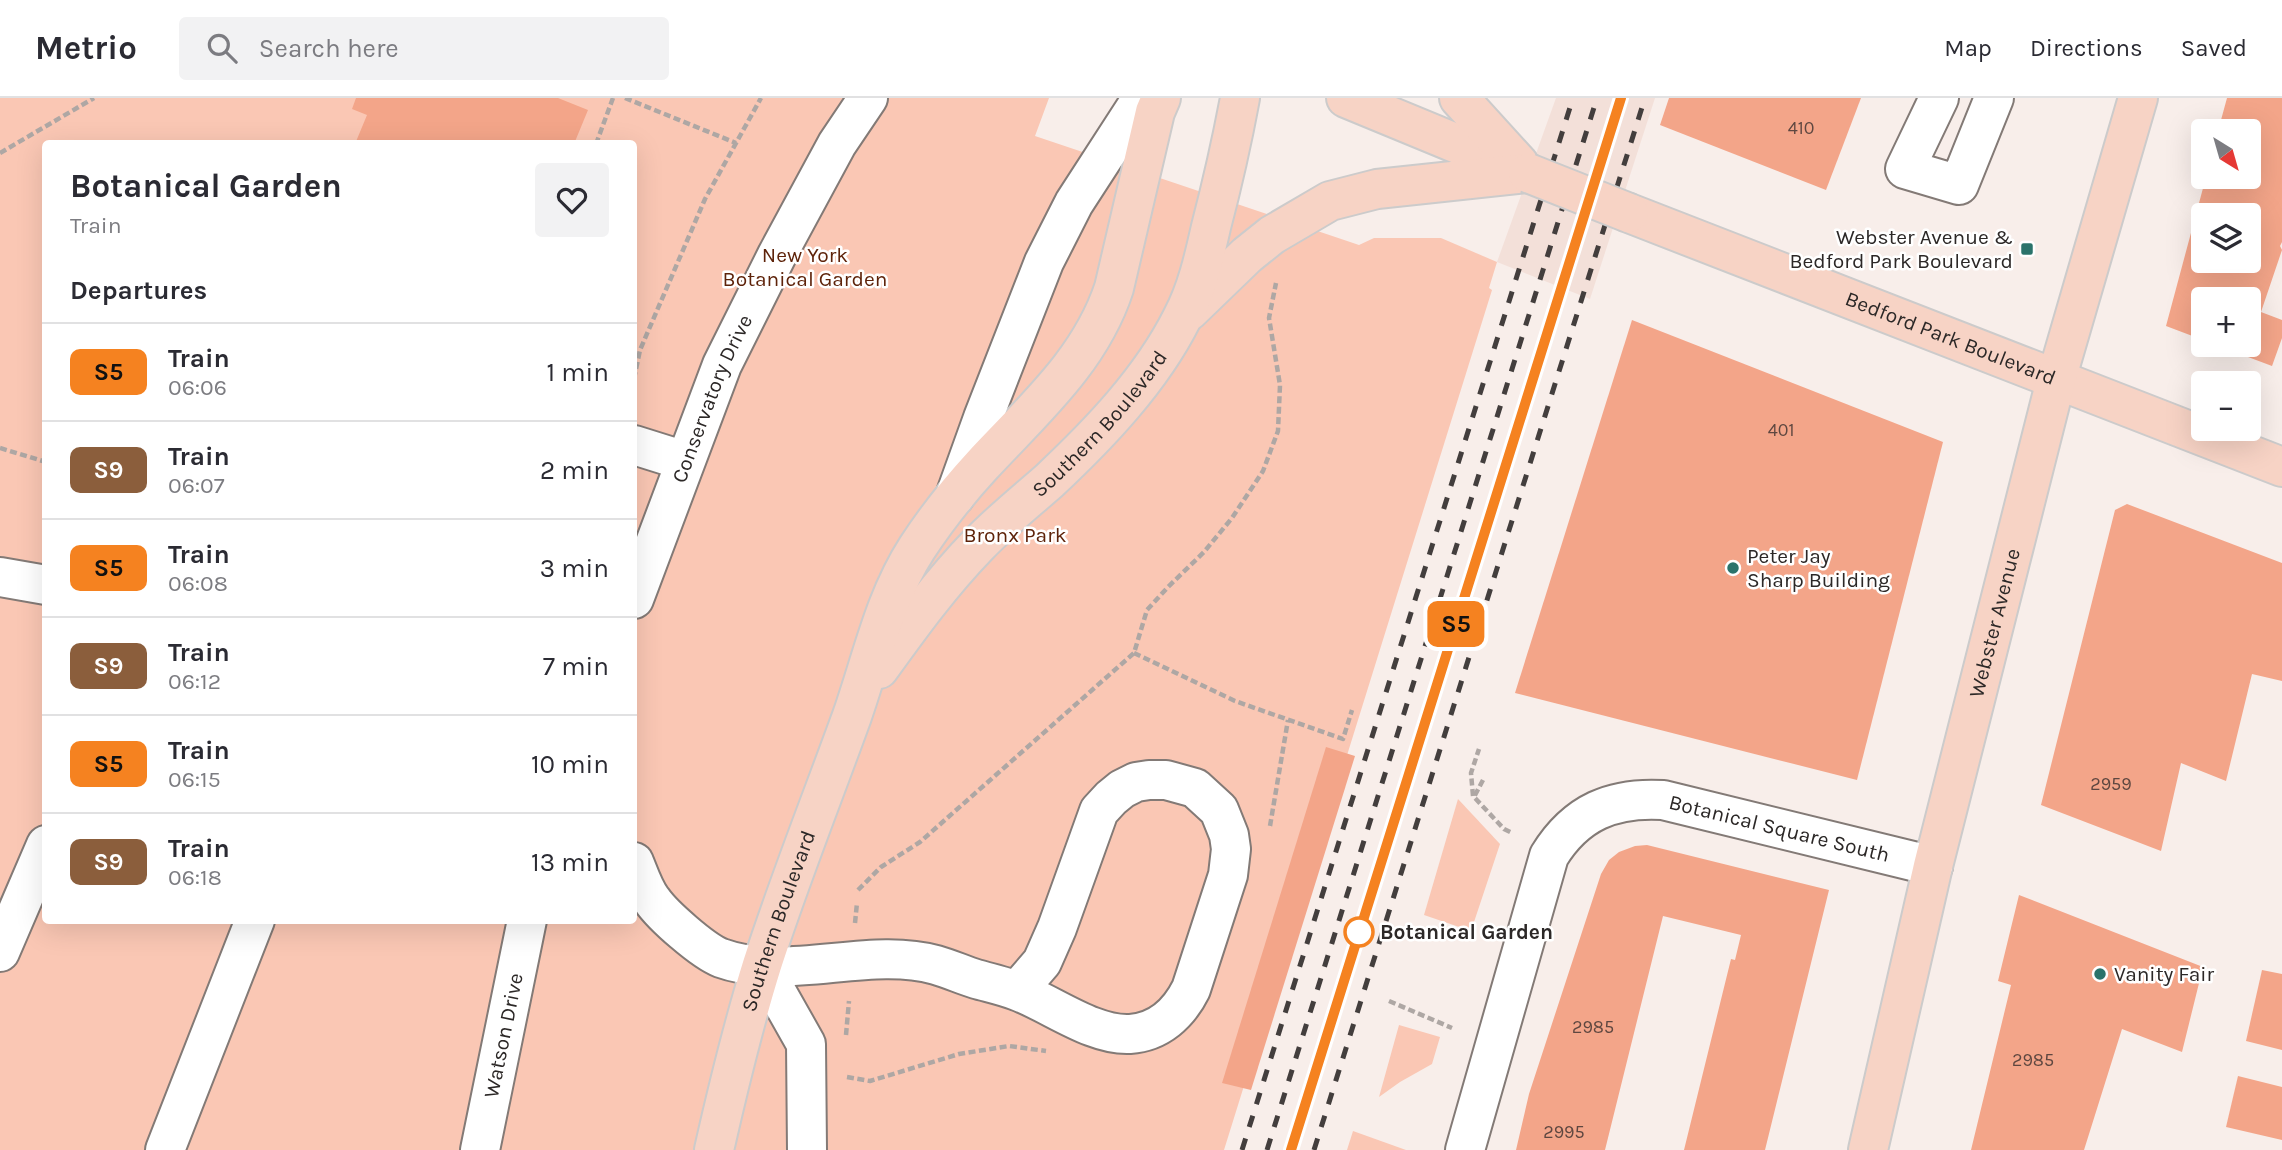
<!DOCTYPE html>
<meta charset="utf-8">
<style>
:root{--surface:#fff;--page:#f2f2f3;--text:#2b2b33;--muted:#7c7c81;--line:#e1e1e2}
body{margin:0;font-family:Karla,sans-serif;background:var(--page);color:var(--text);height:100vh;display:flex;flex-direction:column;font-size:26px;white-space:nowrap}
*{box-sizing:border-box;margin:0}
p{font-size:23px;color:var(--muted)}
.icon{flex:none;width:38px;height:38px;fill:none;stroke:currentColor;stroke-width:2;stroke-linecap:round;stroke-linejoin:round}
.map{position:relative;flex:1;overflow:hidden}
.details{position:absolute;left:42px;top:42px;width:595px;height:784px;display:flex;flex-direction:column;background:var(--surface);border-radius:7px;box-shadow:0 7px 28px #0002}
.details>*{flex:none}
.badge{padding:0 14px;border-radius:10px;font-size:24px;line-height:46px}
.needle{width:46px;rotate:143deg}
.buttons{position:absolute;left:2191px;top:21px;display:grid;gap:14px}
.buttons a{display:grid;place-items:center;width:70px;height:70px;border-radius:7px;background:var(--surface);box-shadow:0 7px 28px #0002;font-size:35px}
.map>.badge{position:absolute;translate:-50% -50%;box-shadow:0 0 0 4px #fff}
h2{padding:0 28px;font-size:26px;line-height:63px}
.round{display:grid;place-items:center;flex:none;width:74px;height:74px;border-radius:7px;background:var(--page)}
.head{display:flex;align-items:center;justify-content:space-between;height:119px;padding:0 28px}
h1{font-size:33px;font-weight:700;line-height:52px}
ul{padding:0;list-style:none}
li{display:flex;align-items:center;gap:21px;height:98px;padding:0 28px;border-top:2px solid var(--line)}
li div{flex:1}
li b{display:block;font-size:26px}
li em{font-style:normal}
li .badge{min-width:77px;font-weight:700;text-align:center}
header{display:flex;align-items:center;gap:42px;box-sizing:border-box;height:98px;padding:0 35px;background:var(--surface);border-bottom:2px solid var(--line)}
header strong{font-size:33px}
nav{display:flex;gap:38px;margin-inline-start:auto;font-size:24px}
.search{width:490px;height:63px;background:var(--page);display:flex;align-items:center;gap:18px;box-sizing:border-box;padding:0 24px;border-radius:7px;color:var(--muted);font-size:26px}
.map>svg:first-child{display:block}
</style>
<header>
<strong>Metrio</strong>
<div class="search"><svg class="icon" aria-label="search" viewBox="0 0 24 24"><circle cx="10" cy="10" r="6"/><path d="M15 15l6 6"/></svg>Search here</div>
<nav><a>Map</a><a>Directions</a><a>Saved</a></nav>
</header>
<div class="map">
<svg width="2282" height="1052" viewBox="0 0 2282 1052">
<rect width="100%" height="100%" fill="#f8eeea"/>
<path fill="#f3e0d9" d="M1556 0H1655L1590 201 1497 164Z"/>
<g fill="#fac7b4" fill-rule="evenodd">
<path d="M0 0H1049L1035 38 1359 147 1374 140H1441L1497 164 1489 190 1492 192 1224 1052H0ZM46 46H634V822H46Z"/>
<path d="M1458 701 1500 746 1471 833 1424 817Z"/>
<path d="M1399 927 1440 939 1432 966 1400 984 1379 999Z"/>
<path d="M1353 1033 1406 1052H1347Z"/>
</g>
<g fill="#f3a589" fill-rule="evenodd">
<path d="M356 0H558L588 12 574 46H355L367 17 352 11Z"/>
<path d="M1669 0H1861L1826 92 1660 27Z"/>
<path d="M2227 0H2282V144L2280 148 2282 152 2261 214 2282 222V240L2272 268 2216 247H2249V201H2203V242L2166 228 2206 79H2249V33H2218ZM2203 117H2249V163H2203Z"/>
<path d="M1632 222 1943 344 1857 682 1515 595Z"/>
<path d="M2127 406 2282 465V583L2252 576 2226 683 2181 665 2161 753 2041 707 2115 412Z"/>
<path d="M1326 649 1355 658 1251 992 1222 985Z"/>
<path d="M1647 747 1829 792 1765 1052H1684L1731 861 1735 862 1741 837 1663 818 1605 1052H1516L1529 996 1601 776 1609 762 1619 754 1635 748Z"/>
<path d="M2019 797 2203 869 2182 954 2122 931 2084 1052H1971L2011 887 1998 883Z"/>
<path d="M2262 872 2282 876V952L2246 943Z"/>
<path d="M2238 978 2282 989V1042L2226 1029Z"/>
</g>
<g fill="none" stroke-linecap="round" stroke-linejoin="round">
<defs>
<g id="minor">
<path d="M1939 0 1905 71 1959 87 1994 0"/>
<path d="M634 347 685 363"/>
<path d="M955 398 983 320 1044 164 1074 105 1142 0"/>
<path d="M0 479 46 487"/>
<path id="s1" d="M634 501 722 267 777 157 837 46 868 0"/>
<path d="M634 764C639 776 644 792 652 802 663 818 703 853 721 860 788 884 869 848 936 867 950 871 963 877 976 881 990 885 1004 888 1017 893 1052 906 1093 938 1130 936 1159 934 1179 915 1191 891L1228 777 1231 751 1229 737 1219 712 1195 690 1166 682H1149L1136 684 1122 691 1111 700 1099 713 1057 830 1042 864 1017 893"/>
<path d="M0 854 46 747"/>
<path d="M762 868 806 946 807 1052"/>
<path d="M165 1052 255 822"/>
<path id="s2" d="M480 1052 527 822"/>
<path id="s3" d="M1465 1052 1549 758C1576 714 1613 699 1663 702L1933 768"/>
</g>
<g id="major">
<path d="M1346 0 1523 73"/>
<path d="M1459 0 1519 66"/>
<path id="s4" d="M1629 115 2282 369"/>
<path d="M1189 213 1247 157 1272 137 1330 103 1377 91 1528 75"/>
<path id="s5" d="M879 571C910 528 941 485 978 447 1000 424 1025 404 1049 383 1099 336 1151 282 1182 220 1197 192 1204 160 1211 129 1222 87 1232 43 1240 0"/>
<path id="s6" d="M714 1052C728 990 743 928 762 867 789 783 822 701 852 618 872 561 884 501 917 450 936 421 959 392 982 367 1033 312 1090 263 1114 190L1155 14 1161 0"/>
<path id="s7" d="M1868 1052 1933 768 2056 282 2138 0"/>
</g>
</defs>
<use href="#minor" stroke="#837a76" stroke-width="42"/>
<use href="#major" stroke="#cccbcb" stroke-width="42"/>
<g stroke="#aea7a4" stroke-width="4.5" stroke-dasharray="7 3.5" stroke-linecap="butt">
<path d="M625 0 736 45"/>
<path d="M596 46 613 0"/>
<path d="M0 55 94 0"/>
<path d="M634 281 640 252 705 101 761 0"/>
<path d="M0 350 46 364"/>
<path d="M1134 555 1235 603 1343 641 1352 612"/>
<path d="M1483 682 1474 699 1504 731 1512 735"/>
<path d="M1473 698 1471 675 1479 651"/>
<path d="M1270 728 1288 622"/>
<path d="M858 792 881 769 920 744 1134 555 1147 512 1168 489 1204 454 1232 420 1263 373 1278 333 1280 287 1269 220 1276 185"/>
<path d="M855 825 857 805"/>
<path d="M1389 903 1452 930"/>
<path d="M846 937 849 903"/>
<path d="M847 979 870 983 959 956 1009 948 1046 953"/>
</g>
<use href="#minor" stroke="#fff" stroke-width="38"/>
<use href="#major" stroke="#f7d3c5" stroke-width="38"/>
<g stroke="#433e3d" stroke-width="5" stroke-dasharray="12 12" stroke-linecap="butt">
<path d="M1242 1052 1573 0"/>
<path d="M1267 1052 1597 0"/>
<path d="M1291 1052 1621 0"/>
<path d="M1314 1052 1645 0"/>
</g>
<defs>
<path id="major-bridge" d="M1528 75 1629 115"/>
</defs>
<use href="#major-bridge" stroke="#cccbcb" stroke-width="42" stroke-linecap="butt"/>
<use href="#major-bridge" stroke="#f7d3c5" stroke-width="38"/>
</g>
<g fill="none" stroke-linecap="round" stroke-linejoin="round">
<defs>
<path id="line" d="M1291 1052 1621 0"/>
</defs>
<use href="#line" stroke="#fff" stroke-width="16"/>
<use href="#line" stroke="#f58220" stroke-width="10"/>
</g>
<g fill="#2b736b" stroke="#fff" stroke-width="2.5">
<rect x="2020" y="144" width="14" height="14" rx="3.5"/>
<circle cx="1733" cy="470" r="7"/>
<circle cx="2100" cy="876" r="7"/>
</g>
<circle fill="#fff" stroke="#f58220" stroke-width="3.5" cx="1359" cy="834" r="14"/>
<g text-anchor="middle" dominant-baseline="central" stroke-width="5" stroke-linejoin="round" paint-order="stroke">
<g font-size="18" fill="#5e4740">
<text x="1801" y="30">410</text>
<text x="1781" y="332">401</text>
<text x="2111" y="686">2959</text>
<text x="1593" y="929">2985</text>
<text x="2033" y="962">2985</text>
<text x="1564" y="1034">2995</text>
</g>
<g font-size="21" fill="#2c2827" stroke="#fff" text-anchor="start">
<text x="2013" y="139" text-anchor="end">Webster Avenue &amp;<tspan x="2013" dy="24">Bedford Park Boulevard</tspan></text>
<text x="1747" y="458">Peter Jay<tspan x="1747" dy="24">Sharp Building</tspan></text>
<text x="2114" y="876">Vanity Fair</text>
</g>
<g font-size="21" fill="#5e230a" stroke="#fff">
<text x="805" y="157">New York<tspan x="805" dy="24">Botanical Garden</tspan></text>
<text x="1015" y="437">Bronx Park</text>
</g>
<g font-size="21" fill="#2c2827" stroke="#fff">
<text stroke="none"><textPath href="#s4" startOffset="345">Bedford Park Boulevard</textPath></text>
<text stroke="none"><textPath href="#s1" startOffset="215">Conservatory Drive</textPath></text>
<text stroke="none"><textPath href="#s5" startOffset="331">Southern Boulevard</textPath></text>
<text stroke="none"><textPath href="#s7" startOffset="542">Webster Avenue</textPath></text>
<text stroke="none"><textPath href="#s3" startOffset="560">Botanical Square South</textPath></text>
<text stroke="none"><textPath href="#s6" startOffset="238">Southern Boulevard</textPath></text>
<text stroke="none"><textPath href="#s2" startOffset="117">Watson Drive</textPath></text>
</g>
<g font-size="21" font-weight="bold" fill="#2c2827" stroke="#fff" text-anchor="start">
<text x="1380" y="834">Botanical Garden</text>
</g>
</g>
</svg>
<div class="buttons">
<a><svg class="needle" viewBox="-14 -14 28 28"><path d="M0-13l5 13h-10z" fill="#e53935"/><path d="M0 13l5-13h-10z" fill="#7c7c81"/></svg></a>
<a><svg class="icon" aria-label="layers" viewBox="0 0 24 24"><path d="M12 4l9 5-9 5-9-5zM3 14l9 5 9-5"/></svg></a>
<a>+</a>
<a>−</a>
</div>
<b class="badge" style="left:1456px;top:526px;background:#f58220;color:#111">S5</b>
<section class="details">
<div class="head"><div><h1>Botanical Garden</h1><p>Train</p></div><a class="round"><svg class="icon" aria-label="heart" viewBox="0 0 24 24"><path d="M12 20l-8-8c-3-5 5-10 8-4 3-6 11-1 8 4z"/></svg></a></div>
<h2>Departures</h2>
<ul>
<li><span class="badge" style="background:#f58220;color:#111">S5</span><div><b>Train</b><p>06:06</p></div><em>1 min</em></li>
<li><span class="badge" style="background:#8b5e3c;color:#fff">S9</span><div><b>Train</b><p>06:07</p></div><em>2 min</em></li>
<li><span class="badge" style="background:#f58220;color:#111">S5</span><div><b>Train</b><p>06:08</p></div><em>3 min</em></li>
<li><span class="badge" style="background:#8b5e3c;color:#fff">S9</span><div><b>Train</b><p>06:12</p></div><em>7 min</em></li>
<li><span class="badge" style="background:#f58220;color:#111">S5</span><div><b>Train</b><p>06:15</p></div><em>10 min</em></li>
<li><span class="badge" style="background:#8b5e3c;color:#fff">S9</span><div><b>Train</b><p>06:18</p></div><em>13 min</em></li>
</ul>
</section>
</div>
